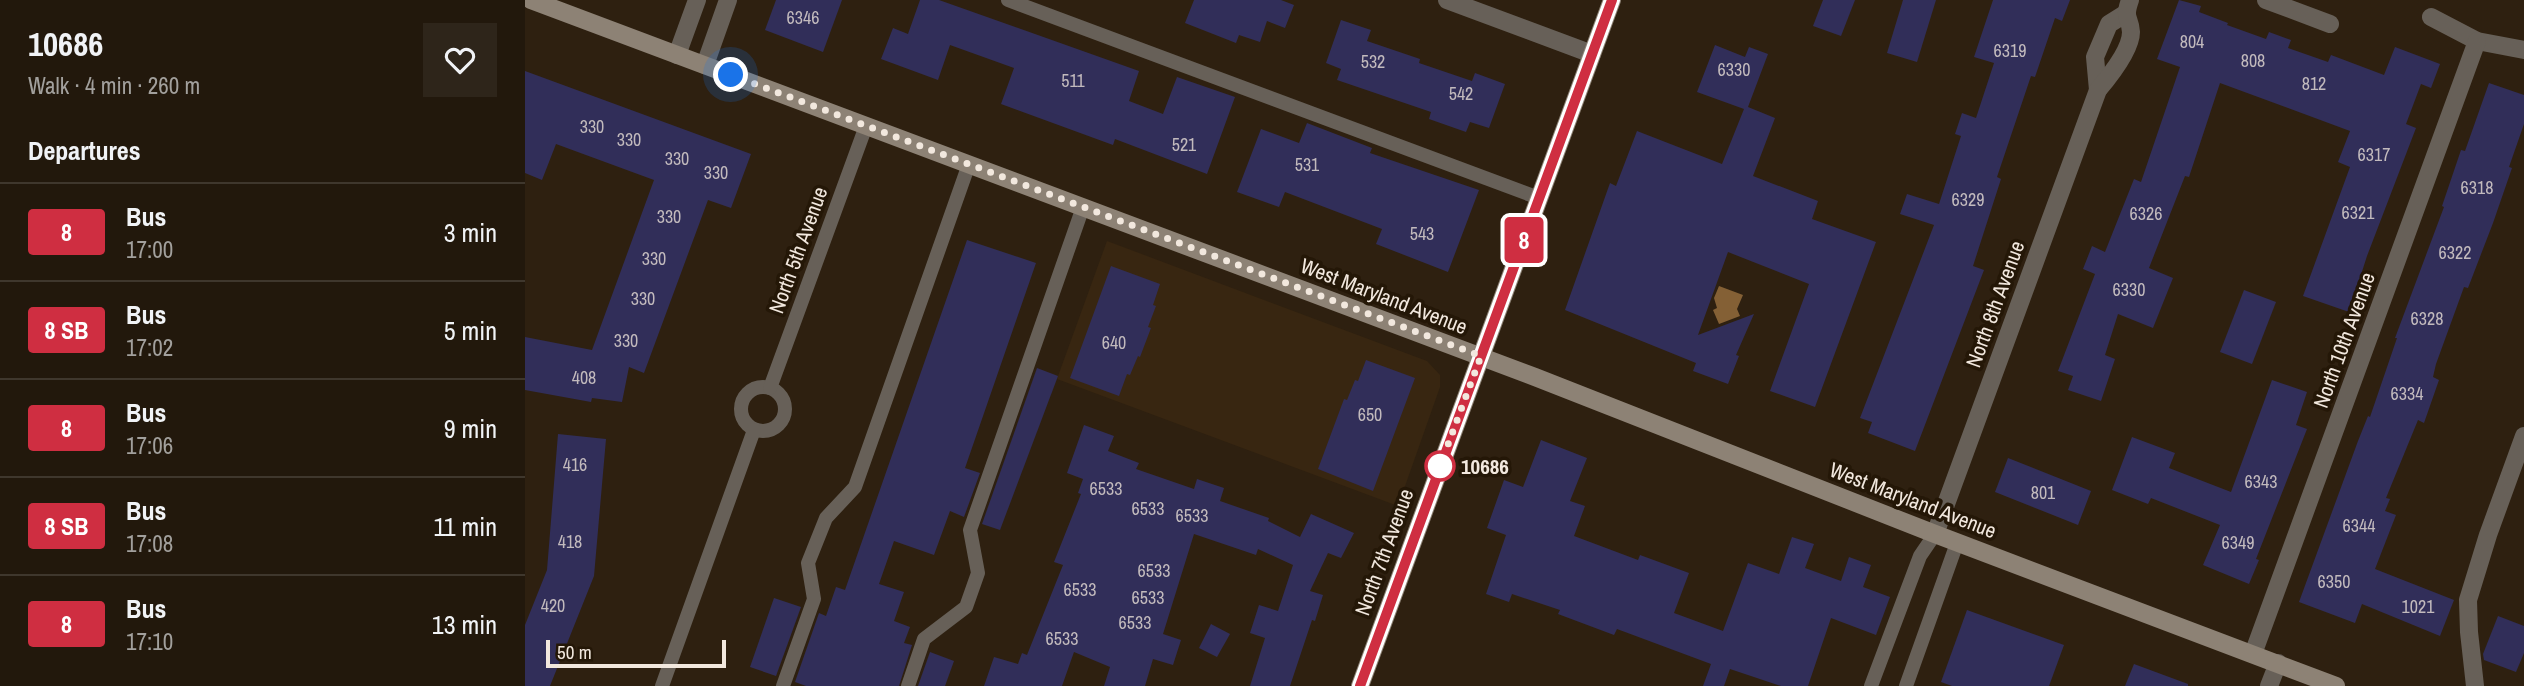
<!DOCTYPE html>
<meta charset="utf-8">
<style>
:root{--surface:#22180c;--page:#2e251a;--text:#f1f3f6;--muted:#a2a09d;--line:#3f372d}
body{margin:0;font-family:"Archivo Narrow",sans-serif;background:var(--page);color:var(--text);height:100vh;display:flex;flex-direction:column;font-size:26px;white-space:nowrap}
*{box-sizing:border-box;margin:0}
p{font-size:23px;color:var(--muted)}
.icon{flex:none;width:38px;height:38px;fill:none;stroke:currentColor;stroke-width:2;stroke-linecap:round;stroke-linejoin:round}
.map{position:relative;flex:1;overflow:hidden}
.side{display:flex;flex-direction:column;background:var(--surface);width:525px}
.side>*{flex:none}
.badge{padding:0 14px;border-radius:5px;font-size:24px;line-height:46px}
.scale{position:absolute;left:21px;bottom:18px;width:180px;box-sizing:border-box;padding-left:7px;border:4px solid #f2e8de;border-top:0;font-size:19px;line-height:24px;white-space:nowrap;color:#f2e8de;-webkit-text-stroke:5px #241707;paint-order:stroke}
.you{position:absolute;width:35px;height:35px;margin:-18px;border:5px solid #fff;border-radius:50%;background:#1a73e8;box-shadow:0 0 0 10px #1a73e833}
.map>.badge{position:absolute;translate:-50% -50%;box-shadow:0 0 0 4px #fff}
h2{padding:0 28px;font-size:26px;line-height:63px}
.round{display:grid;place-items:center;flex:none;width:74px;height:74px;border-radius:0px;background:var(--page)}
.summary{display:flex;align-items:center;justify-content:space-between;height:119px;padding:0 28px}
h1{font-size:33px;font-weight:700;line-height:52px}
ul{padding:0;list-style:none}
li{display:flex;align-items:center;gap:21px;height:98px;padding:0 28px;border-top:2px solid var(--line)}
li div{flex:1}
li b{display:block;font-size:26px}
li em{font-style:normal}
li .badge{min-width:77px;font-weight:700;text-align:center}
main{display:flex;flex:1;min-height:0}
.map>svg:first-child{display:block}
</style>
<main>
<section class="side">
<div class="summary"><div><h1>10686</h1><p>Walk · 4 min · 260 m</p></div><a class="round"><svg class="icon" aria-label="heart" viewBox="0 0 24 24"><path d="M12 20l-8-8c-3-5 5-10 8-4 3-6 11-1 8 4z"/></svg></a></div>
<h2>Departures</h2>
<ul>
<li><span class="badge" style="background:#cf2e41;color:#fff">8</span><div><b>Bus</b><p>17:00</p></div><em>3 min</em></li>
<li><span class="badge" style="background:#cf2e41;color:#fff">8 SB</span><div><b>Bus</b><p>17:02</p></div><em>5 min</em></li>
<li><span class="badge" style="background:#cf2e41;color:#fff">8</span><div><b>Bus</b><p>17:06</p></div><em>9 min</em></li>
<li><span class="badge" style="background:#cf2e41;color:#fff">8 SB</span><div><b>Bus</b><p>17:08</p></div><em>11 min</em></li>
<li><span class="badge" style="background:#cf2e41;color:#fff">8</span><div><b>Bus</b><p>17:10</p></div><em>13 min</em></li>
</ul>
</section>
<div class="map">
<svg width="1999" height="686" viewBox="0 0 1999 686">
<rect width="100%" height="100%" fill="#2e2010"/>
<path fill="#382611" d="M582 241 902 361 915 375V387L873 506 532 379Z"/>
<path fill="#846035" d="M1194 286 1218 295 1212 309 1215 316 1194 324 1188 310 1192 308 1189 298Z"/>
<g fill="#312e59">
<path d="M251 0H317L298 52 240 30Z"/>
<path d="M395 0H414L614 71 604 101 638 114 652 77 710 97 682 174 590 139 588 145 476 104 489 68 425 45 413 80 356 59 368 28 383 34Z"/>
<path d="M669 0H756L769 5 760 28 742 21 735 42 714 35 711 43 660 23Z"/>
<path d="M1298 0H1330L1316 36 1288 26Z"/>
<path d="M1378 0H1411L1392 62 1362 53Z"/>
<path d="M1468 0H1545L1537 21 1530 18 1510 77 1506 76 1472 177 1476 179 1448 266 1459 270 1390 451 1343 433 1347 422 1335 418 1409 225 1375 214 1382 194 1414 204 1436 136 1430 134 1437 113 1451 118 1469 63 1449 57Z"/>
<path d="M1654 0 1676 6 1674 12 1703 23 1702 25 1741 39 1744 32 1766 40 1763 48 1803 62 1806 55 1859 75 1870 47 1915 64 1906 88 1896 84 1881 124 1891 128 1842 256 1824 312 1778 296 1825 167 1813 162 1825 131 1695 83 1664 177 1660 176 1624 268 1648 278 1628 328 1593 314 1580 355 1590 359 1576 401 1543 390 1548 376 1533 371 1570 274 1558 269 1567 246 1580 252 1609 179 1616 182 1655 67 1632 59Z"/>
<path d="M816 20 846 30 842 41 895 59 894 63 947 81 950 73 980 84 964 128 945 122 941 132 904 119 906 112 812 80 816 69 801 63Z"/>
<path d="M1190 45 1220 57 1224 47 1243 54 1223 107 1250 118 1228 176 1293 201 1287 219 1351 242 1290 407 1245 391 1284 284 1208 254 1203 252 1173 335 1229 314 1211 355 1214 356 1203 384 1168 371 1171 363 1040 310 1085 183 1091 186 1112 131 1197 164 1219 109 1172 92Z"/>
<path d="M0 71 226 154 206 208 183 200 119 373 104 367 97 402 67 398 66 402 0 390V337L67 350 129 180 31 144 17 180 0 173Z"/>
<path d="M1964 83 1999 95V124L1984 167 1987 168 1968 223 1943 288 1939 287 1911 364 1908 377 1914 380 1899 423 1893 420 1861 498 1865 499 1860 511 1871 515 1850 569 1929 600 1915 636 1837 604 1830 623 1774 602 1833 441 1843 416 1845 417 1872 338H1870L1919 207 1917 206 1936 150 1940 151Z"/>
<path d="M782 123 847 148 845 153 954 190 923 272 851 244 857 229 760 192 754 207 712 192 736 129 774 143Z"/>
<path d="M442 240 511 263 440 468 455 473 439 517 425 511 409 555 369 541 354 584 379 592 369 621 385 627 379 643 387 645 374 686H281L270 682 294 613 301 616 311 587 320 590Z"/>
<path d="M586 266 635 284 628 305 631 306 623 327 626 328 615 357 613 356 605 375 602 374 594 396 545 378Z"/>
<path d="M1719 290 1751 302 1727 364 1695 352Z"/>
<path d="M841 360 890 378 848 491 793 469 819 399 822 400 830 380 833 381Z"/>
<path d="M512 368 533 376 475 530 457 524Z"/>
<path d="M1747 380 1782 392 1771 425 1782 429 1731 559 1734 560 1724 584 1678 565 1695 525 1626 498 1623 504 1587 490 1607 437 1650 453 1644 468 1706 492Z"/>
<path d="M559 425 589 436 583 451 614 463 611 469 669 489 672 479 699 488 695 501 744 518 743 521 775 537 786 514 829 533 816 558 803 553 785 591 798 595 790 621 787 620 765 686H725L740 638 725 633 734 605 753 611 768 565 733 549 731 555 669 534 638 634 656 640 648 665 628 659 620 686H579L585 667 549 652 537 686H459L469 657 493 664 497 653 502 655 538 565 529 562 556 494 553 493 558 479 542 473Z"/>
<path d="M33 434 81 439 69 576 25 686H0V625L22 570Z"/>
<path d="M1016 440 1062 458 1045 501 1060 506 1049 536 1113 560 1115 555 1164 573 1149 613 1198 631 1223 563 1254 574 1267 537 1289 544 1280 568 1316 581 1324 557 1346 565 1338 587 1365 597 1351 635 1306 618 1283 686H1256L1205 669 1199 686H1178L1186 664 1092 629 1089 635 1033 614 1035 610 987 594 984 602 961 594 981 535 962 528 979 480 998 487Z"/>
<path d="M1483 458 1566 491 1553 525 1470 492Z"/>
<path d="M249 598 276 607 251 676 225 667Z"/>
<path d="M1442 610 1539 645 1524 686H1427L1416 682Z"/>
<path d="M1973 616 1999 626V653L1991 672 1959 660 1958 654Z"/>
<path d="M686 624 705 634 692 657 674 648Z"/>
<path d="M405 652 429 661 420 686H393Z"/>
<path d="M1609 664 1663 684V686H1600Z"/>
</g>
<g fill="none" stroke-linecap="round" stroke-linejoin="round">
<g stroke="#676058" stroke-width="14">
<path d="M483 0 1014 198"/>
<circle cx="238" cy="409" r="22"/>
<path d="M245 388 341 126"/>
<path d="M137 686 229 430"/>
<path d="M258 686 289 599 283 563 301 518 330 487 444 164"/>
<path d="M383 686 399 639 441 607 453 573 445 530 558 207"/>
<path d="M1346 686 1395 556 1410 534"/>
<path d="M1381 686 1432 543"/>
</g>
<g stroke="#676058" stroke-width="18">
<path d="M922 0 1067 54"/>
<path d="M1741 0 1805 24"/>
<path d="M1906 17 1952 41 1999 50"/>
<path d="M152 55 172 0"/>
<path d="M180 65 203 0"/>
<path d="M1573 90 1570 57 1584 24 1600 14"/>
<path d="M1410 534 1573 90C1584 77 1606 50 1606 32 1605 16 1598 20 1605 0"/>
<path d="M1728 654 1952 41"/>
<path d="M1744 686 1753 663"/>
<path d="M1950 686 1944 632 1943 600 1963 535 1999 436"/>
</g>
<g stroke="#8d8275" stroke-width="18">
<path d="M6 0 1010 377 1410 534 1811 686"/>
<path d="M835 686 1087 0"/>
</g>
</g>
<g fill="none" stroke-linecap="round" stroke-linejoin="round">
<defs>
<path id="line" d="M835 686 1087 0"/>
</defs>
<use href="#line" stroke="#fff" stroke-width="16"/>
<use href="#line" stroke="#cf2e41" stroke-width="10"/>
<path stroke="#f2e8de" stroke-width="7" stroke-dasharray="0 12.6" d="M206 75 956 356 915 466"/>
</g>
<circle fill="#fff" stroke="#cf2e41" stroke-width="3.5" cx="915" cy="466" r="14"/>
<g text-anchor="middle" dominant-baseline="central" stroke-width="7" stroke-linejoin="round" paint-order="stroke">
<g font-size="18" fill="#c2babd">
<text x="278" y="17">6346</text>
<text x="1667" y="41">804</text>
<text x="1485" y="50">6319</text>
<text x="1728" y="60">808</text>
<text x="848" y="61">532</text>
<text x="1209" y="69">6330</text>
<text x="548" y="80">511</text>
<text x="1789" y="83">812</text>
<text x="936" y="93">542</text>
<text x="67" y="126">330</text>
<text x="104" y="139">330</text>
<text x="659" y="144">521</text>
<text x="1849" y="154">6317</text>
<text x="152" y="158">330</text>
<text x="782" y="164">531</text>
<text x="191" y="172">330</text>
<text x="1952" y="187">6318</text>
<text x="1443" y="199">6329</text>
<text x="1833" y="212">6321</text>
<text x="1621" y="213">6326</text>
<text x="144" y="216">330</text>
<text x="897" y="233">543</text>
<text x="1930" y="252">6322</text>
<text x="129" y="258">330</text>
<text x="1604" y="289">6330</text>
<text x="118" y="298">330</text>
<text x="1902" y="318">6328</text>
<text x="101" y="340">330</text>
<text x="589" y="342">640</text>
<text x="59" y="377">408</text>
<text x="1882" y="393">6334</text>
<text x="845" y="414">650</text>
<text x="50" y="464">416</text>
<text x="1736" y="481">6343</text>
<text x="581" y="488">6533</text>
<text x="1518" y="492">801</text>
<text x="623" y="508">6533</text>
<text x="667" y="515">6533</text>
<text x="1834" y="525">6344</text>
<text x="45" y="541">418</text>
<text x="1713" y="542">6349</text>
<text x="629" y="570">6533</text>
<text x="1809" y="581">6350</text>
<text x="555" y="589">6533</text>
<text x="623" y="597">6533</text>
<text x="28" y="605">420</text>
<text x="1893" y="606">1021</text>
<text x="610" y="622">6533</text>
<text x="537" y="638">6533</text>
</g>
<g font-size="21" fill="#f2e8de" stroke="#241707">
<text transform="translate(273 250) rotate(-70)">North 5th Avenue</text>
<text transform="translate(859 296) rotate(21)">West Maryland Avenue</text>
<text transform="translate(1470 304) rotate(-70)">North 8th Avenue</text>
<text transform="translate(1819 340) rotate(-70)">North 10th Avenue</text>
<text transform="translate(1388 500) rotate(21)">West Maryland Avenue</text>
<text transform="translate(859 552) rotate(-70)">North 7th Avenue</text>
</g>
<g font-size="21" font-weight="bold" fill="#f2e8de" stroke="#241707" text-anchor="start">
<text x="936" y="466">10686</text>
</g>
</g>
</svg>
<div class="scale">50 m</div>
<div class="you" style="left:206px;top:75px"></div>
<b class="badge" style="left:999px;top:240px;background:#cf2e41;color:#fff">8</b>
</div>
</main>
